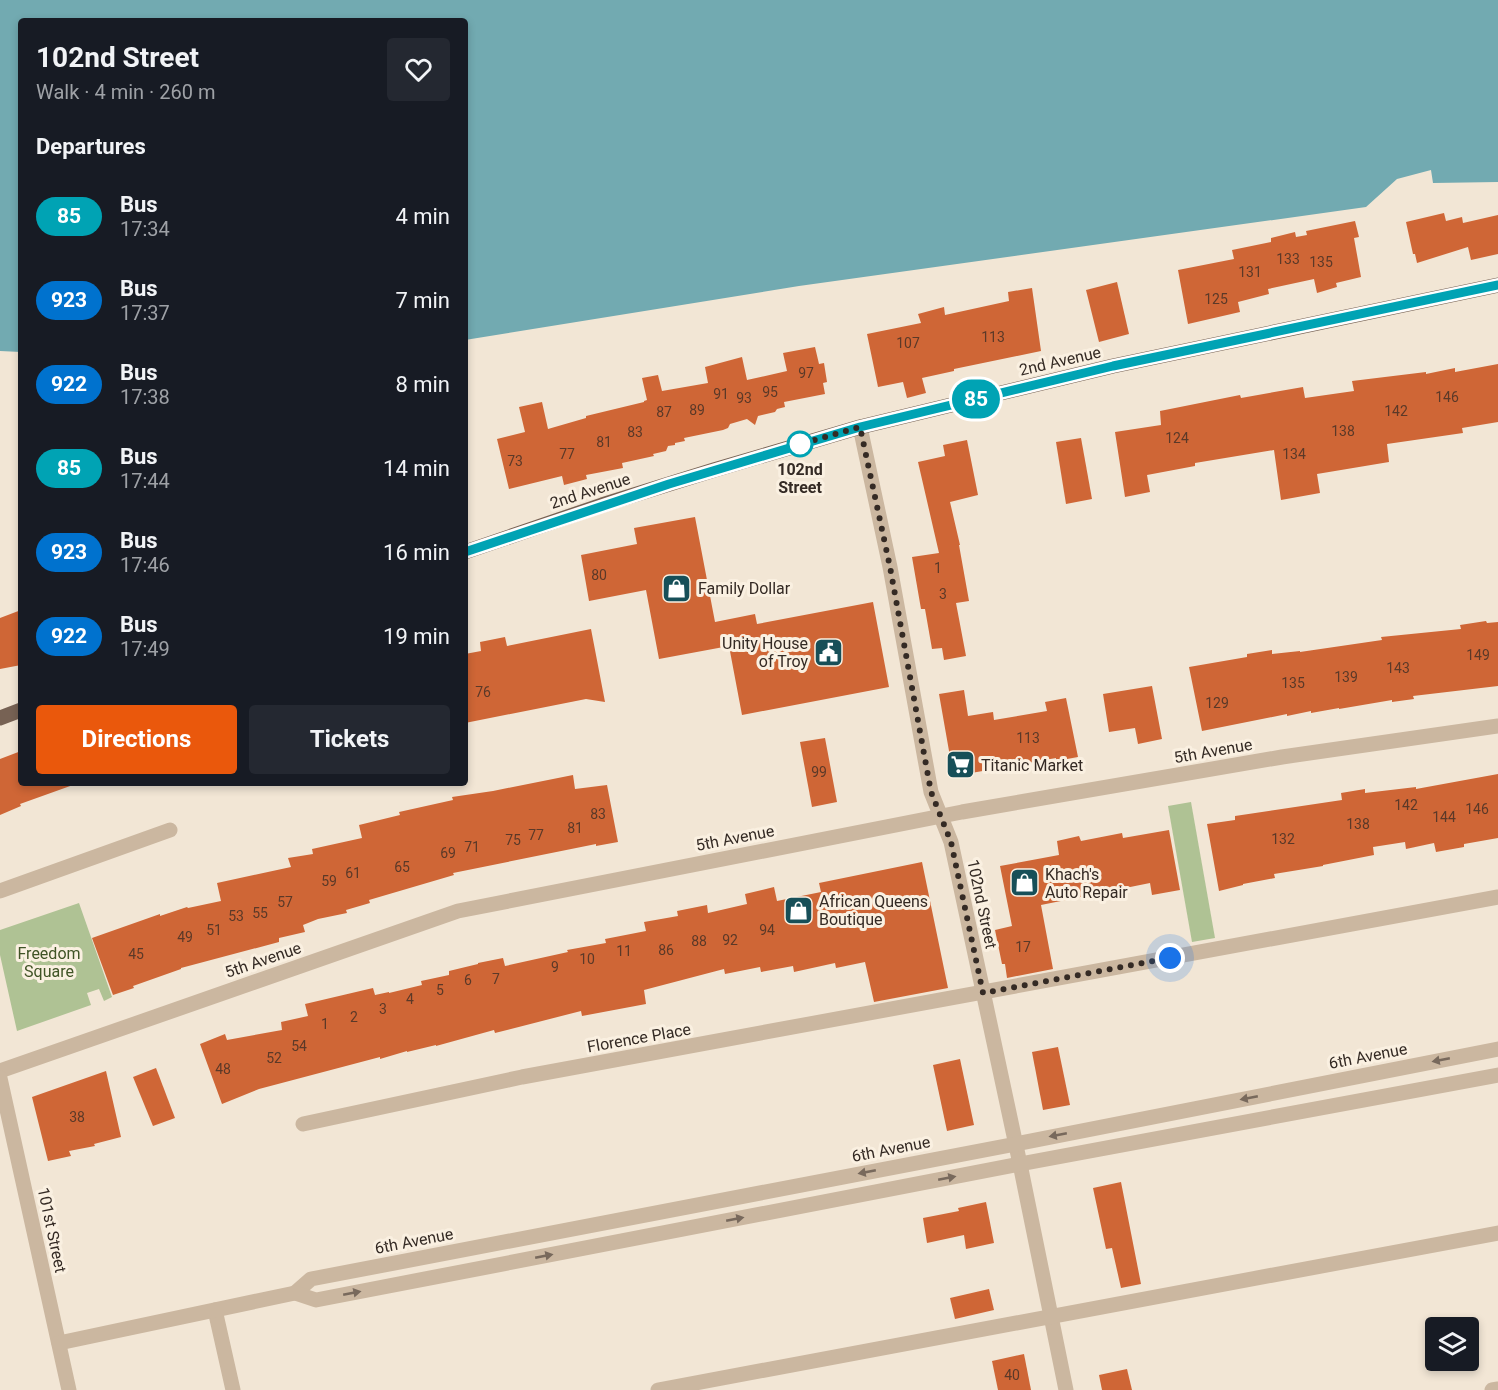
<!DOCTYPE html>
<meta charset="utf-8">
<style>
:root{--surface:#171b24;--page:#242831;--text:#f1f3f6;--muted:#9ea1a6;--accent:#ea580c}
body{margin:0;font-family:Roboto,sans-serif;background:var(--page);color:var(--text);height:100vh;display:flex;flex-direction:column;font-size:22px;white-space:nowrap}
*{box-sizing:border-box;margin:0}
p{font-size:20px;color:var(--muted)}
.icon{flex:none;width:33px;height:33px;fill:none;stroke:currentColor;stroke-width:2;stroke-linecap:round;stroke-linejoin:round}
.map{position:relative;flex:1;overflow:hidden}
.details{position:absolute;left:18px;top:18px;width:450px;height:768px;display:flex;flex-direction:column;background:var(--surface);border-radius:6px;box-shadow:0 3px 9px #0003}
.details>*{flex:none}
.badge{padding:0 12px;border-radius:20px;font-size:21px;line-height:39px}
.controls{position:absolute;left:1425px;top:1317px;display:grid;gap:12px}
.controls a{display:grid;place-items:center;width:54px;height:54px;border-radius:6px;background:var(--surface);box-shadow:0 3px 9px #0003;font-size:30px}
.you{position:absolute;width:30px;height:30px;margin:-15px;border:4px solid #fff;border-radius:50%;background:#1a73e8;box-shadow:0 0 0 9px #1a73e833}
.map>.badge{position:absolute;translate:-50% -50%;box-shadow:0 0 0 3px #fff}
h2{padding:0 18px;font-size:22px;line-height:54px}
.round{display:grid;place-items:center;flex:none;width:63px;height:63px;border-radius:6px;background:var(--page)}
.summary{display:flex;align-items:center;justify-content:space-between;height:102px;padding:0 18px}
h1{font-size:28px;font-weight:700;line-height:45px}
.action{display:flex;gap:12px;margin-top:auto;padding:12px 18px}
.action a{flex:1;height:69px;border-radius:6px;background:var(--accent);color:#fff;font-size:24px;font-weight:700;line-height:69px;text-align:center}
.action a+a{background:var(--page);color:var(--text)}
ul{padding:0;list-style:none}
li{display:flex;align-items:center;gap:18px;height:84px;padding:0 18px}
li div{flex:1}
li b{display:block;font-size:22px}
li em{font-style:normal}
li .badge{min-width:66px;font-weight:700;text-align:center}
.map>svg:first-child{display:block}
</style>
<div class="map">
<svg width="1498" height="1390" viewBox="0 0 1498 1390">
<rect width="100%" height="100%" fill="#f2e6d5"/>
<g fill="#afc294">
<path d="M1191 802 1215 938 1192 942 1168 806Z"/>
<path d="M79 903 112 997 104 1001 99 989 87 993 91 1005 17 1031 0 955V930Z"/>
</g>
<path fill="#72aab1" d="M0 0H1498V182L1433 183 1431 170 1397 179 1366 207 799 286 465 340V21H21V352L0 351Z"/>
<g fill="#cf6636">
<path d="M1444 213 1446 221 1462 217 1463 223 1498 215V254L1471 260 1468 247 1417 263 1415 254H1413L1406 222Z"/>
<path d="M1355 221 1359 237 1354 238 1361 277 1336 283 1337 287 1317 293 1314 279 1268 289 1269 294 1238 302 1240 312 1188 324 1178 270 1234 259 1232 250 1271 242V238L1295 232 1296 237 1307 235 1306 231Z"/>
<path d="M1117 282 1129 334 1099 342 1086 290Z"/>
<path d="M1032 288 1041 351 954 369V371L922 378 926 393 907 398 903 382 878 387 867 334 921 323 918 314 944 307 945 315 1009 301 1008 292Z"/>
<path d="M815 347 819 364 824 363 827 382 823 383 825 394 784 402 785 407 777 409 775 412 758 416 755 425 747 419 730 424 728 428 723 430 684 438 685 441 675 443V445L668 446 666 451 653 454 654 456 622 463 623 468 586 475 587 479 564 485 562 476 509 489 497 439 525 432 519 407 542 402 548 429 586 418V416L644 402V401L647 400 642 378 658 375 662 391 708 383 705 367 742 357 747 380 787 371 783 353Z"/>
<path d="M1498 364V422L1462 428 1463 433 1387 444 1389 462 1317 474 1320 493 1281 500 1274 450 1195 463V466L1147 475 1150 492 1125 497 1115 432 1161 425 1160 411 1240 395 1241 398 1303 387 1305 398 1354 391 1352 381 1426 372V374L1455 368V372Z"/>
<path d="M1081 438 1092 499 1066 504 1056 442Z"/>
<path d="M967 440 978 495 950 502 960 545H959L969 601 956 603 966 656 944 660 942 648 932 649 925 609H921L912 557 939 553 918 462 945 456 943 445Z"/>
<path d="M695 517 715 622 755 614 757 624 873 602 889 687 742 715 729 646 659 659 646 590 589 601 581 555 637 544 634 528Z"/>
<path d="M21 610V665L0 669V618Z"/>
<path d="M1486 621 1487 623 1498 622V686L1413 696 1414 699 1392 702V700L1339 709V708L1311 713V711L1287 716V714L1202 731 1189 667 1247 657V654L1272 650V654L1300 651V652L1382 640 1381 637 1461 629 1460 625Z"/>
<path d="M591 629 605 702 586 699 465 723V654L481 651 480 642 505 637 507 646Z"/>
<path d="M1152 686 1162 739 1138 744 1135 728 1109 732 1103 694Z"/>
<path d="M964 690 968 716 993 712 994 720 1047 711 1045 702 1066 698 1078 757 1056 761V758L960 775 955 773 952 768 939 694Z"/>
<path d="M825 738 837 802 812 807 800 742Z"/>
<path d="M21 751V783H72L73 785 20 804 21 806 0 815V759Z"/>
<path d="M1498 774V838L1464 844V847L1436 852 1434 843 1406 849 1405 842 1373 847 1374 855 1323 865V866L1274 874 1275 878 1243 884V885L1219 891 1207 824 1235 820V816L1342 800 1341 793 1365 789V793L1416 787V789Z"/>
<path d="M573 775 575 789 607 785 618 842 596 846V844L453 873 454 875 369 900 370 903 346 910 347 913 318 919 303 925 305 932 279 938V942L181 968V969L133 986 134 988 113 995 92 938 160 914V916L187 907 188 908 221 901 217 883 291 867 288 858 313 854 312 849 362 838 359 825 400 815 399 812 453 800 452 797 493 791Z"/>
<path d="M1169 830 1180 890 1152 895 1150 883 1041 905 1053 969 1007 978 1005 964H1002L995 930 1012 926 1000 866 1059 855 1057 841 1079 836 1081 841 1122 833 1123 838Z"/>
<path d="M922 862 948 988 874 1002 865 962 836 968 835 963 794 972 793 966 761 972 760 967 725 974 724 969 644 990 646 1004 582 1016 581 1011 495 1033 494 1030 436 1046V1045L407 1052V1051L380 1059V1057L259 1089 222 1104 200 1044 225 1034 227 1040 282 1030 281 1022 308 1016 305 1004 373 988 375 995 389 992V993L422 985 421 981 449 975V971L478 964V963L503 958 505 966 568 952 567 950 606 943 605 939 646 931 644 922 678 916 677 911 707 905 708 913 747 904 745 894 774 887 777 901 821 892 819 883Z"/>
<path d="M1058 1047 1070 1105 1043 1110 1032 1052Z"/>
<path d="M960 1059 974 1125 947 1131 933 1065Z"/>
<path d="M156 1068 175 1118 153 1126 133 1077Z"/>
<path d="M106 1071 121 1137 94 1144 95 1146 69 1151 71 1156 48 1161 32 1097Z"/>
<path d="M1121 1182 1141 1284 1121 1288 1112 1248 1106 1249 1093 1188Z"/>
<path d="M986 1202 994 1243 966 1249 964 1235 927 1243 923 1218 959 1211 958 1208Z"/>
<path d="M989 1289 994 1310 955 1319 950 1298Z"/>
<path d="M1024 1354 1031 1390H998L992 1361Z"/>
<path d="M1127 1369 1132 1390H1102L1099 1375Z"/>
</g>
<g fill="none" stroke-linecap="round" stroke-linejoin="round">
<g stroke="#cbb7a0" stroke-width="15">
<path d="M860 427 890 567 931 792 951 842 1020 1164 1066 1390"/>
<path d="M0 891 170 830"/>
<path d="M0 1071 458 911 962 812 1282 757 1498 726"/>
<path d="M0 1078 69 1390"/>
<path d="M303 1124 522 1077 1498 897"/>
<path d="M295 1293 311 1279 1016 1144 1498 1049"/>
<path d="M215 1310 233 1390"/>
<path d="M59 1343 295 1293 316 1300 1020 1164 1498 1075"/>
<path d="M658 1390 1498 1233"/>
<path d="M1492 1390 1498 1389"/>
</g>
<g stroke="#776254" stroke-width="15">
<path d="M465 552 602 505 714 470 860 427 1113 366 1498 285"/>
<path d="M0 718 21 710"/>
</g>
</g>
<defs><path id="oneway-solid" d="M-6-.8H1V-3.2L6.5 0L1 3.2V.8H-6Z" transform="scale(1.5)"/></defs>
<g fill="#78695c">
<use href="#oneway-solid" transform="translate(1441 1060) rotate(169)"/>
<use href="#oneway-solid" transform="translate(1249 1098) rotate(169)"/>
<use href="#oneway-solid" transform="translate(1058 1135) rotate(169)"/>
<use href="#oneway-solid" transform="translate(867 1172) rotate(169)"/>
<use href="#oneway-solid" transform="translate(947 1178) rotate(-11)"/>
<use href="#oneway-solid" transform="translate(735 1219) rotate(-11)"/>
<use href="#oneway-solid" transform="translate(544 1256) rotate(-11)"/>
<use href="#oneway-solid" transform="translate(352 1293) rotate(-11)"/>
</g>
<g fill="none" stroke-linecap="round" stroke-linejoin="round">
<defs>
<path id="line" d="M465 552 669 484 860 427 1113 366 1498 285"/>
</defs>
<use href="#line" stroke="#fff" stroke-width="14"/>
<use href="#line" stroke="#00a3b4" stroke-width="9"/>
<path stroke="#342a24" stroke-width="6" stroke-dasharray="0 10.8" d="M800 444 797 445 860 427 890 567 931 792 951 842 983 993 1170 958"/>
</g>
<defs>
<symbol id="shop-square" viewBox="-11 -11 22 22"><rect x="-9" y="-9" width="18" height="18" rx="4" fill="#174f58" stroke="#faf0e1"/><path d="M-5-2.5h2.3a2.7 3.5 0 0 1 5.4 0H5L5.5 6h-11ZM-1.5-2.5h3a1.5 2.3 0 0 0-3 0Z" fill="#fff"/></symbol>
<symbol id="civic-square" viewBox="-11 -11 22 22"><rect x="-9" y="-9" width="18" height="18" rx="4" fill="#174f58" stroke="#faf0e1"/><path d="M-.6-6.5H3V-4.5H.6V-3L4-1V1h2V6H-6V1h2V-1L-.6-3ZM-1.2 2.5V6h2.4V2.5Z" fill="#fff"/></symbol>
<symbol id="supermarket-square" viewBox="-11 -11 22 22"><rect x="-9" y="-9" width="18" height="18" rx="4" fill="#174f58" stroke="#faf0e1"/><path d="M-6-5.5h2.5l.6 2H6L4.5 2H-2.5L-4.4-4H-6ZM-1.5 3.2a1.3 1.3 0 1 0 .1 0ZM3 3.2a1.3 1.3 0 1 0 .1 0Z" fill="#fff"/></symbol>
</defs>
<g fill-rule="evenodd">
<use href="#shop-square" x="660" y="572" width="33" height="33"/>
<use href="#civic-square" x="812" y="636" width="33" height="33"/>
<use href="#supermarket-square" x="944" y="748" width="33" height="33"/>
<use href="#shop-square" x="1008" y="866" width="33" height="33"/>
<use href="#shop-square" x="782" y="894" width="33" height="33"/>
</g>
<circle fill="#fff" stroke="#00a3b4" stroke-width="3" cx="800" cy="444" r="12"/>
<g text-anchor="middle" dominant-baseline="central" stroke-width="6" stroke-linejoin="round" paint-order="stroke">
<g font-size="14" fill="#5b3928">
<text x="1288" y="259">133</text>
<text x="1321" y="262">135</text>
<text x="1250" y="272">131</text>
<text x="1216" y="299">125</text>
<text x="993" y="337">113</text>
<text x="908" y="343">107</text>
<text x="806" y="373">97</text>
<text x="770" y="392">95</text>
<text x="721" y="394">91</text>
<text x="1447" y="397">146</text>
<text x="744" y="398">93</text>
<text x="697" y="410">89</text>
<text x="1396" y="411">142</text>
<text x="664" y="412">87</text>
<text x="1343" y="431">138</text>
<text x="635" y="432">83</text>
<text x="1177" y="438">124</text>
<text x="604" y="442">81</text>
<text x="567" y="454">77</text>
<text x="1294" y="454">134</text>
<text x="515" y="461">73</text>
<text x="938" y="568">1</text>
<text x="599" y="575">80</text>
<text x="943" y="594">3</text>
<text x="1478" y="655">149</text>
<text x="1398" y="668">143</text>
<text x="1346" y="677">139</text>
<text x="1293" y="683">135</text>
<text x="483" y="692">76</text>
<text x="1217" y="703">129</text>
<text x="1028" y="738">113</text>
<text x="819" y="772">99</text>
<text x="1406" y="805">142</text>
<text x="1477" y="809">146</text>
<text x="598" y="814">83</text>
<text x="1444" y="817">144</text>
<text x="1358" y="824">138</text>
<text x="575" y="828">81</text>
<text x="536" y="835">77</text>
<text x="1283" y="839">132</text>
<text x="513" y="840">75</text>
<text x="472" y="847">71</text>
<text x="448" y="853">69</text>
<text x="402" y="867">65</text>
<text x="353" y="873">61</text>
<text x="329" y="881">59</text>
<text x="285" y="902">57</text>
<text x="260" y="913">55</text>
<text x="236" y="916">53</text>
<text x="214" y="930">51</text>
<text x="767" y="930">94</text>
<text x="185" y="937">49</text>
<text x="730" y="940">92</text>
<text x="699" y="941">88</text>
<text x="1023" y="947">17</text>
<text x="666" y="950">86</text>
<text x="624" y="951">11</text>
<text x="136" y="954">45</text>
<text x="587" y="959">10</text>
<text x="555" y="967">9</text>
<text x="496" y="979">7</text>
<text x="468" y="980">6</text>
<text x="440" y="990">5</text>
<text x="410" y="999">4</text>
<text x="383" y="1009">3</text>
<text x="354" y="1017">2</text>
<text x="325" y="1024">1</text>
<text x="299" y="1046">54</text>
<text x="274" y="1058">52</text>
<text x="223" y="1069">48</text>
<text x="77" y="1117">38</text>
<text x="1012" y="1375">40</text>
</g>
<g font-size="16" fill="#342a24" stroke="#faf0e1">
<text transform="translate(1060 361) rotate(-13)">2nd Avenue</text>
<text transform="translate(590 491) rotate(-18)">2nd Avenue</text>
<text transform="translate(1213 751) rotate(-10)">5th Avenue</text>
<text transform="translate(735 838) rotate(-11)">5th Avenue</text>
<text transform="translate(982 904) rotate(78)">102nd Street</text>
<text transform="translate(263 960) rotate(-19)">5th Avenue</text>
<text transform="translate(639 1038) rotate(-10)">Florence Place</text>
<text transform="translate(1368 1056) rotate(-11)">6th Avenue</text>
<text transform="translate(891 1149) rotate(-11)">6th Avenue</text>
<text transform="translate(52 1230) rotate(78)">101st Street</text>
<text transform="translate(414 1241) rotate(-11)">6th Avenue</text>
</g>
<g font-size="16" font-weight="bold" fill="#342a24" stroke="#faf0e1">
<text x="800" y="469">102nd<tspan x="800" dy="18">Street</tspan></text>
</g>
<g font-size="16" fill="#342a24" stroke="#faf0e1" text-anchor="start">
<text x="698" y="588">Family Dollar</text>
<text x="808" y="643" text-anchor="end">Unity House<tspan x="808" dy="18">of Troy</tspan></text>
<text x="981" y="765">Titanic Market</text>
<text x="1045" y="874">Khach's<tspan x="1045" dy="18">Auto Repair</tspan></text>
<text x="819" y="901">African Queens<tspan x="819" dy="18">Boutique</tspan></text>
</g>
<g font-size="16" fill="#405426" stroke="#faf0e1">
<text x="49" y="953">Freedom<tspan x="49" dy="18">Square</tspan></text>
</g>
</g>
</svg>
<div class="controls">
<a><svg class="icon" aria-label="layers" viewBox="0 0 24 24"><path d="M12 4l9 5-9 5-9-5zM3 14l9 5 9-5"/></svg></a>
</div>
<div class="you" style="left:1170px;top:958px"></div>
<b class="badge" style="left:976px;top:399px;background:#00a3b4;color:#fff">85</b>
<section class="details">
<div class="summary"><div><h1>102nd Street</h1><p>Walk · 4 min · 260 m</p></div><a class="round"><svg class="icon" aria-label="heart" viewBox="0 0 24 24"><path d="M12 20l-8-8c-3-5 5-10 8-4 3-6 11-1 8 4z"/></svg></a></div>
<h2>Departures</h2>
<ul>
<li><span class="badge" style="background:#00a3b4;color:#fff">85</span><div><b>Bus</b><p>17:34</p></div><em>4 min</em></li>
<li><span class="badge" style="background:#0072ce;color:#fff">923</span><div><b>Bus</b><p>17:37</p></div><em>7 min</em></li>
<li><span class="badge" style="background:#0072ce;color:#fff">922</span><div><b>Bus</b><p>17:38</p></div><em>8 min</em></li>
<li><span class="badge" style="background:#00a3b4;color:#fff">85</span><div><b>Bus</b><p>17:44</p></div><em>14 min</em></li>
<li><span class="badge" style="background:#0072ce;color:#fff">923</span><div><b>Bus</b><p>17:46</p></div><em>16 min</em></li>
<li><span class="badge" style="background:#0072ce;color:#fff">922</span><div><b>Bus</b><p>17:49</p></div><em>19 min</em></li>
</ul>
<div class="action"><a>Directions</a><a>Tickets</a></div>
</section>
</div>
